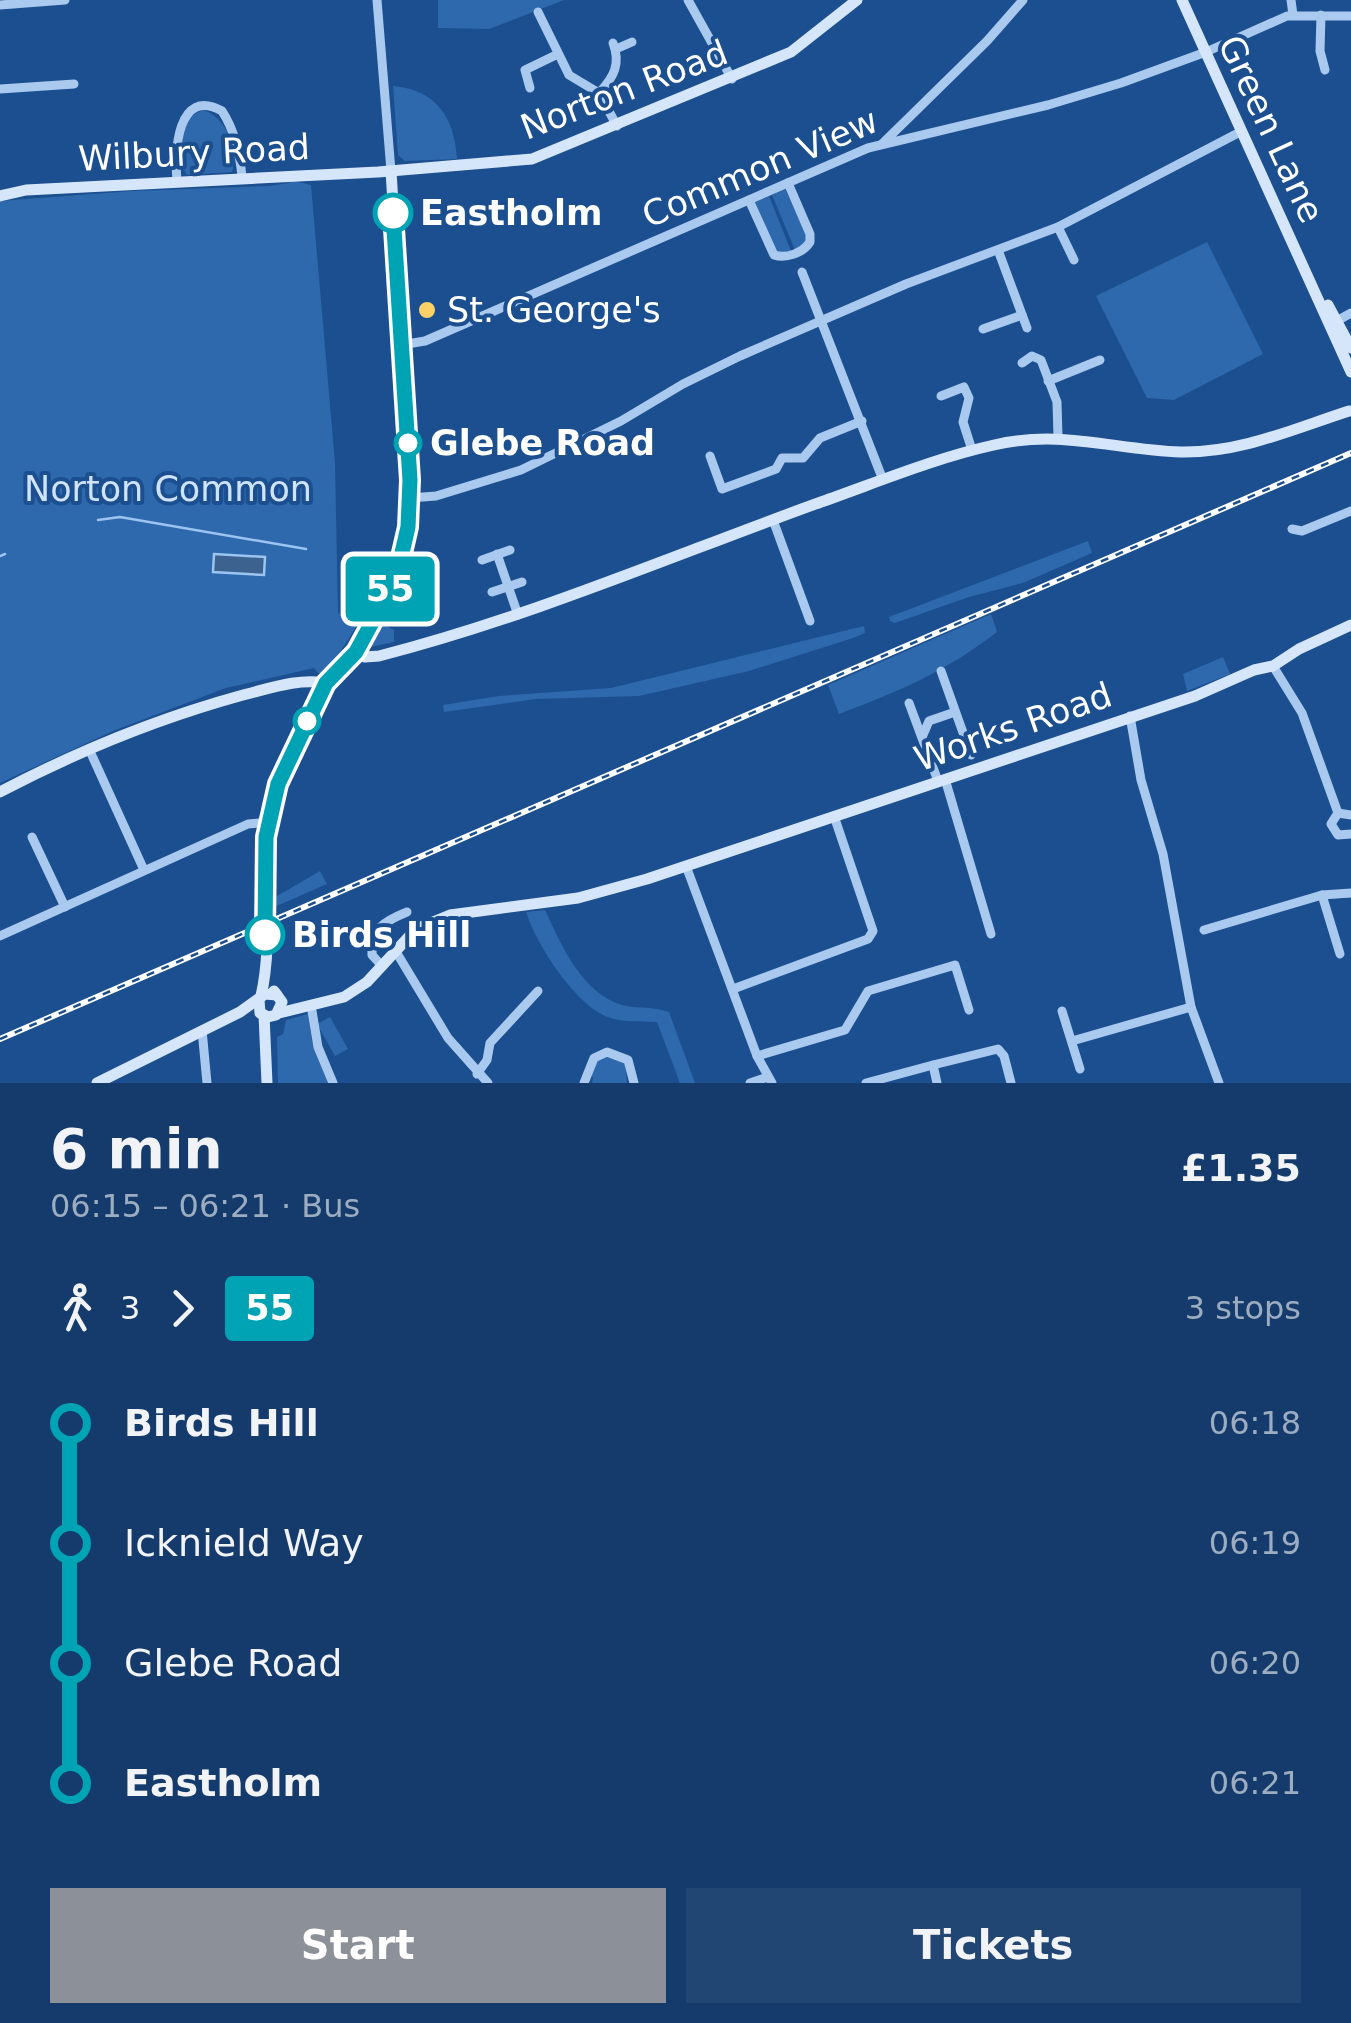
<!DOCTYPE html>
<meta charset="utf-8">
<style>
:root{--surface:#143b6b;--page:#214673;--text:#f1f3f6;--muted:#9dadc1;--accent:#8c9099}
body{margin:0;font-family:"DejaVu Sans",sans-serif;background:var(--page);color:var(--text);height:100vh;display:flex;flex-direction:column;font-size:38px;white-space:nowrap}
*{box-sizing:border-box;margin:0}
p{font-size:32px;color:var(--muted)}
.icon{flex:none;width:55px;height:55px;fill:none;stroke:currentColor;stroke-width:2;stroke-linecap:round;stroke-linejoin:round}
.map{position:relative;height:1083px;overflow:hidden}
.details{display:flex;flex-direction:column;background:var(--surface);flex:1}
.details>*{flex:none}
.badge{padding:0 20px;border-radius:8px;font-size:35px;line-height:65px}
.map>.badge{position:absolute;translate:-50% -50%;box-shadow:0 0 0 5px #fff}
.legs{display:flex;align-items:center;gap:15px;height:110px;padding:0 50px;font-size:32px}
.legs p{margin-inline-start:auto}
.overview{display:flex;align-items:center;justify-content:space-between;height:170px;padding:0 50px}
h1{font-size:55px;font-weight:700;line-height:75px}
.button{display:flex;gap:20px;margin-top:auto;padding:20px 50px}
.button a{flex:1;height:115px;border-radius:0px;background:var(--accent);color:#fff;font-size:40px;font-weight:700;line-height:115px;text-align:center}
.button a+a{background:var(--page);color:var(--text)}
ul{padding:0 50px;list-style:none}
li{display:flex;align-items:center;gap:35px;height:120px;font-size:38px}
li i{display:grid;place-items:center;width:15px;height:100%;margin:0 12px;background:currentColor}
li i::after{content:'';width:25px;height:25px;margin:-12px;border:8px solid;border-radius:50%;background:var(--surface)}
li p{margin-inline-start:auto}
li:first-child i{background:linear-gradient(#0000 50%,currentColor 0)}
li:last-child i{background:linear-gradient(currentColor 50%,#0000 0)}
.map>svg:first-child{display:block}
</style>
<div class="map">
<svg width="1351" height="1083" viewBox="0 0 1351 1083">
<rect width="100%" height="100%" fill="#1b4f8f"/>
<g fill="#2e69ad">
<path d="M438 0H564L489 29 438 28Z"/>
<path d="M393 86C436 90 454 116 457 159L405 161 398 155Z"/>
<path d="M202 110C225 114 239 151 232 172L187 175 179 161 187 119Z"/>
<path d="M290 180 311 185 335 463 338 613 358 624 326 674 318 673 314 668 226 688 113 731 0 783V201L132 191 269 186 289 183Z"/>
<path d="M785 189 808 237 805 244 795 250 772 195Z"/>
<path d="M769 196 791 251 777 253 754 203Z"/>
<path d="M1207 242 1263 354 1174 400 1147 398 1096 296Z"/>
<path d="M1088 541 1092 553 1023 583 969 597 895 623 890 621 889 617Z"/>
<path d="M991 614 997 632C945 672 900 691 839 714L828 685Z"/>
<path d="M380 622 394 630V642L366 648Z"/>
<path d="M864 626 865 633 853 638 749 671 639 696 536 699 444 712 443 705 499 696 611 688Z"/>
<path d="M1223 657 1230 674 1187 691 1183 674Z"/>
<path d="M320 871 327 884 272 908V899Z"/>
<path d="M545 910C562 946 581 992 622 1005 638 1009 653 1006 669 1012L695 1083H680L657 1022C641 1021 618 1023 603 1015 573 1000 537 946 526 912Z"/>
<path d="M308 1014 312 1040 330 1083H278L277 1037 283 1034 286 1020Z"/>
<path d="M330 1017 348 1049 335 1056 317 1024Z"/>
<path d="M603 1056 625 1060 627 1083H592L593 1077 589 1075 595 1062Z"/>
</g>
<path fill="#3c6290" stroke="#9cc4f0" stroke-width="2.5" d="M214 554 265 557 264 575 213 572Z"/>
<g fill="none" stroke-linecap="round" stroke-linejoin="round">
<g stroke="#9cc4f0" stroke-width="2.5">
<path d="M98 520 120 517 306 549"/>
<path d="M0 556 5 554"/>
</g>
<g stroke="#a9c9ee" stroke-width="9">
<path d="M377 0 391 171"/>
<path d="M688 0 732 79"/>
<path d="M1291 0 1293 15"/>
<path d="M0 5 65 0"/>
<path d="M538 12 569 75 599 93 617 126"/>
<path d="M1321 15 1320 51 1325 70"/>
<path d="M616 49 632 42"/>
<path d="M530 88 525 70 558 54"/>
<path d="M0 89 74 84"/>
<path d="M599 93C614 77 621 64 613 43"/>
<path d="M882 144 987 41 1023 0"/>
<path d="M177 181C174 153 177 86 222 111 235 131 240 154 242 177"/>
<path d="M749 200 774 255C786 259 803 253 810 242V234L788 183"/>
<path d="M1058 227 1074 260"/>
<path d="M998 250 1027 328"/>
<path d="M802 272 883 480"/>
<path d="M1333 323 1351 313"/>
<path d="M983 329 1022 315"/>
<path d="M401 345 425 341 868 148 1048 105 1121 83 1206 52 1287 16H1351"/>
<path d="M1022 363 1032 356 1041 360 1057 402 1058 437"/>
<path d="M1048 381 1100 360"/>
<path d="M941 396 964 387 969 398 963 422 972 450"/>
<path d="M710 456 722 489 776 469 782 458H803L820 438 862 421"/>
<path d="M410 498 436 496 521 470 621 421 683 384 740 356 906 284 1058 227 1242 131"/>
<path d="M773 520 810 621"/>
<path d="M1292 529 1302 531 1351 511"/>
<path d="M497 554 518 615"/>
<path d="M482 560 510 550"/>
<path d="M492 592 522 582"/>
<path d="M1273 666 1302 713 1338 813"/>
<path d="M941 671 971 755"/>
<path d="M909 703 938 781"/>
<path d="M1130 716 1141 780 1163 854 1191 1007 1219 1083"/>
<path d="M923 735 929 721 955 712"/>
<path d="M89 749 144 870"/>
<path d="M945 779 991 934"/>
<path d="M1351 815 1338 813 1331 824 1338 835 1351 834"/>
<path d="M32 837 65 907"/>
<path d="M686 866 757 1056 772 1083"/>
<path d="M1322 895 1340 954"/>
<path d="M1204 930 1322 895 1351 893"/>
<path d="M0 936 248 824 268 822"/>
<path d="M395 950 448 1038 488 1083"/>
<path d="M382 966 372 955C371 928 385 921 407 912"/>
<path d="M733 989 868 939 873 931 834 816"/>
<path d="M311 1005 318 1047 333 1083"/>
<path d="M1062 1011 1080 1069"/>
<path d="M202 1030 207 1083"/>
<path d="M1072 1041 1191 1007"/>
<path d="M757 1056 845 1030 868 991 955 965 969 1010"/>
<path d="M933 1065 998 1049 1004 1056 1011 1083"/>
<path d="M477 1074 487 1060 490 1043 538 991"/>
<path d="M584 1083 594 1058 607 1052 628 1060 634 1083"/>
<path d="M750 1083 768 1077"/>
<path d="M866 1083 933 1065 937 1083"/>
</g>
<g stroke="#d6e6fa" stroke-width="11">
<path d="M1182 0 1351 372"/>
<path d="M0 196 26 190 378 172 532 159 791 52 857 0"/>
<path d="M1328 305 1351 348"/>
<path d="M355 652 365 657 379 656C531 617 674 555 821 502 878 482 935 458 994 445 1061 429 1115 450 1181 452 1241 453 1293 429 1349 411"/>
<path d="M0 792C78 751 159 718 243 695 271 688 298 678 326 683"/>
<path d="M261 996C277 926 255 853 278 783 289 750 308 717 325 687 332 675 347 665 355 653 391 599 409 544 410 480L391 171"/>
<path d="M259 1000 260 1013 268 1017 276 1015 282 1002 274 991"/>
<path d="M279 1013 344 997 367 982 416 929 450 915 578 898 647 879 1195 696 1254 670 1273 666 1299 649 1351 625"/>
<path d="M264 1015 267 1083"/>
<path d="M97 1083 240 1012 265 994 277 995"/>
</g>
<defs>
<path id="rail" d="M0 1039 1351 453"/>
</defs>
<use href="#rail" stroke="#fff" stroke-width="6"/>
<use href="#rail" stroke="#1b4f8f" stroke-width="2.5" stroke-dasharray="8" stroke-linecap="butt"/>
</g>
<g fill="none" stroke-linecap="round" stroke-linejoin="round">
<defs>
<path id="line-1" d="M265 935 266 837 278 784 326 683 356 652 387 595 399 566 408 527 410 480 393 213"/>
</defs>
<use href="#line-1" stroke="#fff" stroke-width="22"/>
<use href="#line-1" stroke="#00a3b4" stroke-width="15"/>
</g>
<g fill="#fff" stroke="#00a3b4" stroke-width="5">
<circle cx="393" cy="213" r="18"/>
<circle cx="408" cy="443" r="12"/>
<circle cx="307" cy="721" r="12"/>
<circle cx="265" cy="935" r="18"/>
</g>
<circle fill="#ffd166" stroke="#1b4f8f" stroke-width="4" cx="427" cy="310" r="10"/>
<g text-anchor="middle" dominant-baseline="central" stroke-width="8" stroke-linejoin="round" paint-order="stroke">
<g font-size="35" fill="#fff" stroke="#1b4f8f">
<text transform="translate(624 90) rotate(-21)">Norton Road</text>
<text transform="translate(1271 129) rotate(65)">Green Lane</text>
<text transform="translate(194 153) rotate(-3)">Wilbury Road</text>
<text transform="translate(760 168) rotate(-23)">Common View</text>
<text transform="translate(1013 727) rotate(-19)">Works Road</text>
</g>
<g font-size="35" font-weight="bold" fill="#fff" stroke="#1b4f8f" text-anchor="start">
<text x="420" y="213">Eastholm</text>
<text x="430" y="443">Glebe Road</text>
<text x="292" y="935">Birds Hill</text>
</g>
<g font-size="35" fill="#fff" stroke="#1b4f8f" text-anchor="start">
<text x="447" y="310">St. George's</text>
</g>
<g font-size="35" fill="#cfe3fa" stroke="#1b4f8f">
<text x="168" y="489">Norton Common</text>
</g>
</g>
</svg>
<b class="badge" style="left:390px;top:589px;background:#00a3b4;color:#fff">55</b>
</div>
<section class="details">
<div class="overview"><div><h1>6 min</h1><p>06:15 – 06:21 · Bus</p></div><b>£1.35</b></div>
<div class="legs"><svg class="icon" aria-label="walk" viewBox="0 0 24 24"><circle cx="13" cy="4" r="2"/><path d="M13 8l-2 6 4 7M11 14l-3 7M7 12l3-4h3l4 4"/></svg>3<svg class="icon" aria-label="forward" viewBox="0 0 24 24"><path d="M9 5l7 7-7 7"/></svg><b class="badge" style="background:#00a3b4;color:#fff">55</b><p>3 stops</p></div>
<ul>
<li><i style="color:#00a3b4"></i><b>Birds Hill</b><p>06:18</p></li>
<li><i style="color:#00a3b4"></i><span>Icknield Way</span><p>06:19</p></li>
<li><i style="color:#00a3b4"></i><span>Glebe Road</span><p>06:20</p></li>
<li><i style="color:#00a3b4"></i><b>Eastholm</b><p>06:21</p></li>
</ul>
<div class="button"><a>Start</a><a>Tickets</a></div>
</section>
